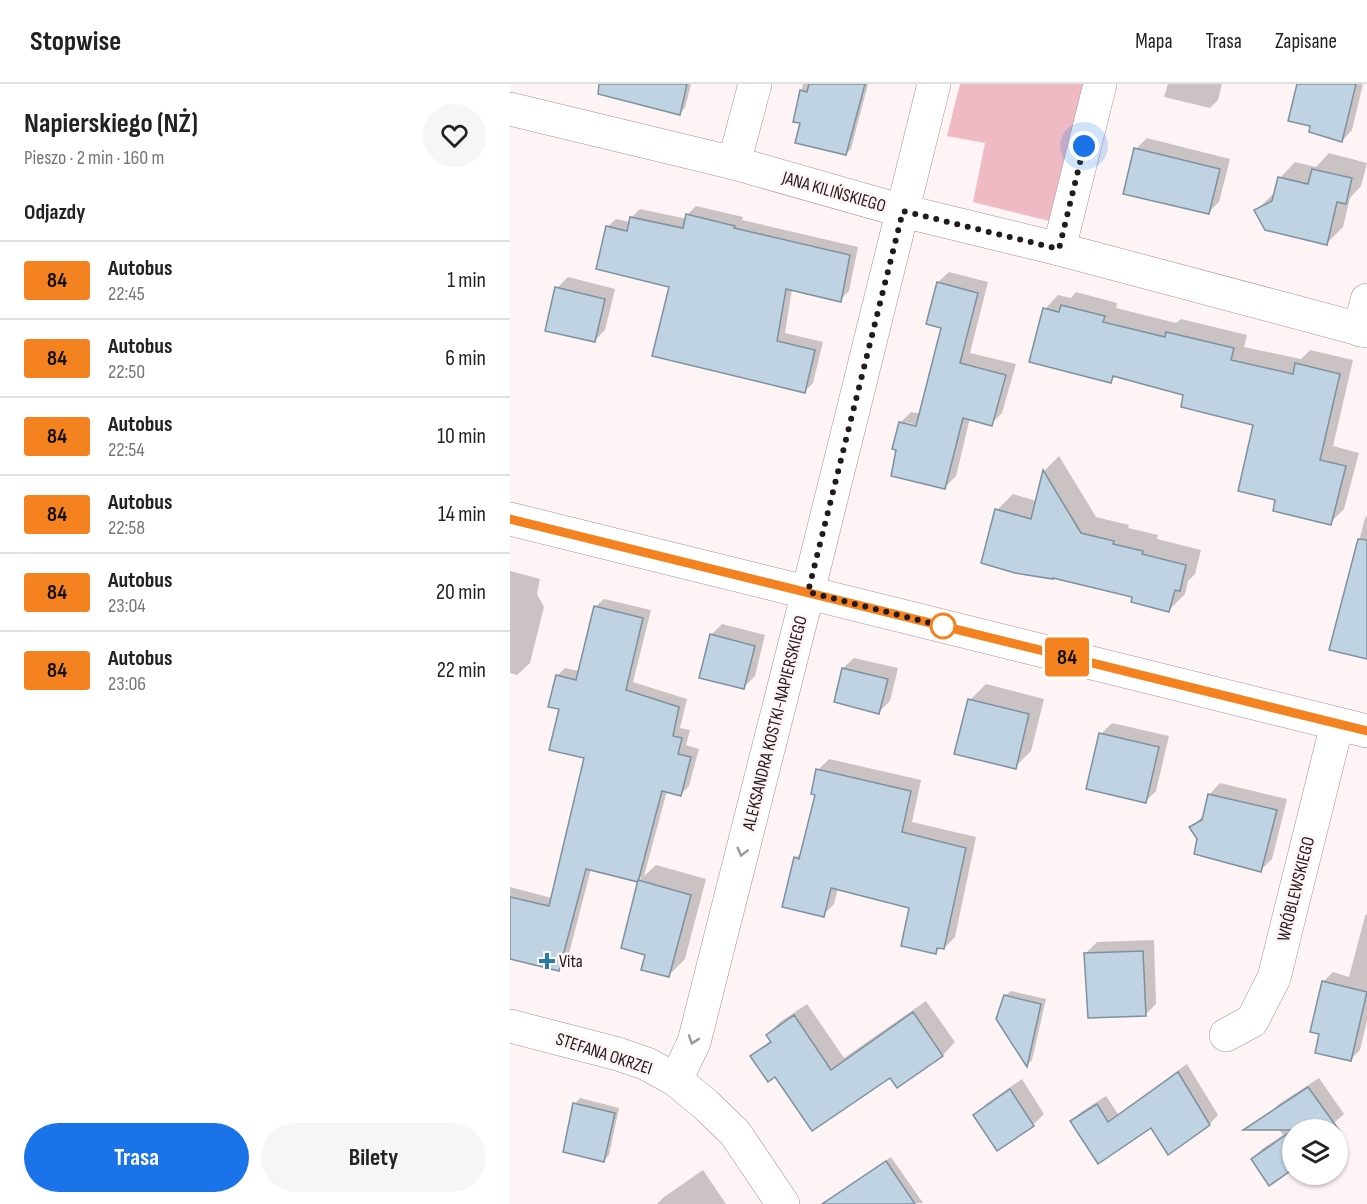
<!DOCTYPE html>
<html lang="pl">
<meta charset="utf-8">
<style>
:root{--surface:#fff;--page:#f6f6f6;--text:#222;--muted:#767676;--line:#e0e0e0;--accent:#1a73e8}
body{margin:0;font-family:"Sofia Sans Condensed",sans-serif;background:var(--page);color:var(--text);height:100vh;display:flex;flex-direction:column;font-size:22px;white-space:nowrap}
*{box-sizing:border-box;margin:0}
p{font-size:20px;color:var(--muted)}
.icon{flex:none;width:33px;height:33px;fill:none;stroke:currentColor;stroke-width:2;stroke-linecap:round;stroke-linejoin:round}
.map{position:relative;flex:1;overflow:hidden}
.panel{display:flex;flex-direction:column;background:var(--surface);width:510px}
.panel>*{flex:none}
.badge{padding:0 12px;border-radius:4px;font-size:21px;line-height:39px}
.buttons{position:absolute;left:772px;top:1035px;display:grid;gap:12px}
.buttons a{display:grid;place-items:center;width:66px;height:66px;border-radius:50%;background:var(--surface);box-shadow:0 2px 4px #0004;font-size:30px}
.you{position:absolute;width:30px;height:30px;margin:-15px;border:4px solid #fff;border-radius:50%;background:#1a73e8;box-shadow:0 0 0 9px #1a73e833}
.map>.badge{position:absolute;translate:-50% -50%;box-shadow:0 0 0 3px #fff}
h2{padding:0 24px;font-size:22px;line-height:54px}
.round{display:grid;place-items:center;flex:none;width:63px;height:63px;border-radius:32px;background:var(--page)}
.overview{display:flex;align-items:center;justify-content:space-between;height:102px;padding:0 24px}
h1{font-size:28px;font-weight:700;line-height:45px}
.button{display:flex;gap:12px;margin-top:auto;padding:12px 24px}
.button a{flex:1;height:69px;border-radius:36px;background:var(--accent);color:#fff;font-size:24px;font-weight:700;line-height:69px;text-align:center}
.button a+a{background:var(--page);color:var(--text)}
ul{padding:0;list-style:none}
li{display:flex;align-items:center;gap:18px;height:78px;padding:0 24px;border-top:2px solid var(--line)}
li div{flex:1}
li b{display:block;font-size:22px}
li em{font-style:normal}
li .badge{min-width:66px;font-weight:700;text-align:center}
header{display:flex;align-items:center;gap:36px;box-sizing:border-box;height:84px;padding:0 30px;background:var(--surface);border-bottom:2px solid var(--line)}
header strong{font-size:28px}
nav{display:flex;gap:33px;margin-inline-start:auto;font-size:21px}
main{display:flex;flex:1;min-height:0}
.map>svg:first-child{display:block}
</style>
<header>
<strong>Stopwise</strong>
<nav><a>Mapa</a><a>Trasa</a><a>Zapisane</a></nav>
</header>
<main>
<section class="panel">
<div class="overview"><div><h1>Napierskiego (NŻ)</h1><p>Pieszo · 2 min · 160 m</p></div><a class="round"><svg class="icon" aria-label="heart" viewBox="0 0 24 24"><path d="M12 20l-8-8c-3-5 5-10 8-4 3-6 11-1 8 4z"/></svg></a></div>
<h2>Odjazdy</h2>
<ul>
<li><span class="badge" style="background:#f58220;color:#111">84</span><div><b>Autobus</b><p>22:45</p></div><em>1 min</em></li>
<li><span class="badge" style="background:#f58220;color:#111">84</span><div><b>Autobus</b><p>22:50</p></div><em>6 min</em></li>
<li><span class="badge" style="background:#f58220;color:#111">84</span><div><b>Autobus</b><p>22:54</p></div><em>10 min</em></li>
<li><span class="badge" style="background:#f58220;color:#111">84</span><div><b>Autobus</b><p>22:58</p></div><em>14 min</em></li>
<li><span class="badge" style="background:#f58220;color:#111">84</span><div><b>Autobus</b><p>23:04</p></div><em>20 min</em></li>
<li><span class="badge" style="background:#f58220;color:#111">84</span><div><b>Autobus</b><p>23:06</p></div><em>22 min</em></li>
</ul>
<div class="button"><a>Trasa</a><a>Bilety</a></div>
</section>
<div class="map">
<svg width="857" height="1120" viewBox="0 0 857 1120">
<rect width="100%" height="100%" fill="#fef3f5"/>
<path fill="#efbac4" d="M450 0H577L543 138 463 118 475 59 437 52Z"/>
<g fill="#0003" fill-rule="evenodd">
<path d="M124 0H181L175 24 170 29Z"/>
<path d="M293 0H358L341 65 336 70 292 38 284 37Z"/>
<path d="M658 0H712L708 16 700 24 654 13Z"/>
<path d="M789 0H853L842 46 832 57 802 41Z"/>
<path d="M637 54 720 75 709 118 698 129 626 65Z"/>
<path d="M819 69 857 79 851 102 840 114 833 143 817 159 746 127 762 111 766 109 770 94 785 78 806 83Z"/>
<path d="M186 122 233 133 232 136 348 163 339 207 330 216 282 205 275 249 313 258 303 299 294 308 161 201 97 143 106 135 120 138 121 134 130 125 177 135 178 130Z"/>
<path d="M439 188 478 198 460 269 506 280 492 329 481 340 460 334 446 392 435 403 390 339 401 328 411 330 433 243 418 239 428 198ZM396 338 414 343 413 345 396 341Z"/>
<path d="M58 193 105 205 95 246 84 257 47 204Z"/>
<path d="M566 208 607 219 606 224 666 239 671 235 737 251 734 263 791 275 800 266 843 276 823 362 849 369 834 425 820 439 767 415 745 340 675 310 606 291 601 297 535 225 548 211 561 214Z"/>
<path d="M549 372 586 433 619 441 618 444 648 451 647 455 691 466 685 490 678 497 675 510 659 526 624 512 487 426 503 410 527 417 534 387Z"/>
<path d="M857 432V573L821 565 855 434Z"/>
<path d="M0 487 30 495 27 510 34 523 20 579 7 591 0 589Z"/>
<path d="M94 515 141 526 123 598 177 615 170 644 180 646 176 661 189 665 179 702 171 710 157 707 134 792 146 781 196 795 175 875 159 891 137 870 113 863 131 793 127 796 81 785 57 877 49 885 0 870V803L42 814 76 673 50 624 47 592 55 584 69 587 85 523Z"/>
<path d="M212 540 255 551 245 592 234 603 201 551Z"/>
<path d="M344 574 388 584 380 617 369 628 333 584Z"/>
<path d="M476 600 534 615 521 667 505 683 460 616Z"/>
<path d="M602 639 659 652 646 707 635 718 591 650Z"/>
<path d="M319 675 411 696 402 738 466 753 445 853 434 864 431 863 425 869 401 822 328 804 324 820 313 831 285 774 293 767 307 710 308 686Z"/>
<path d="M710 699 777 715 762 775 751 786 689 754 681 743 694 731 700 710Z"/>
<path d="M857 830V937L850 966 841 975 811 949 814 897 823 888 839 893 855 832Z"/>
<path d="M644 856 646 920 635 931 576 869 587 858Z"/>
<path d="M501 907 536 915 522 976 518 980 488 935 495 912Z"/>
<path d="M416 917 445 958 433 971 387 1002 380 992 265 991 242 973 261 956 257 951 270 938 297 920 334 974Z"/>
<path d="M677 980 708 1031 700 1040 659 1069 642 1042 562 1037 571 1028 596 1012 608 1030Z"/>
<path d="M809 994 834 1030 824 1039 783 1046V1084L743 1075 752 1065 773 1051 759 1030 769 1020Z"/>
<path d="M512 995 534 1030 523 1041 487 1065 465 1031 476 1020Z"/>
<path d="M70 1014 109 1024 99 1071 94 1076 65 1020Z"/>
<path d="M381 1073 413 1119 346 1120 336 1105 341 1100Z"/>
<path d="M193 1086 216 1120H147L154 1113Z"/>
</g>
<g fill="#bfd3e2" stroke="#7d919e" stroke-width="1.5">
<path d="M89 0H177L170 31 88 10Z"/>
<path d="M299 0H355L336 71 285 59 290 39 283 38 290 6 297 8Z"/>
<path d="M787 0H846L832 58 799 48 800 42 778 37Z"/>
<path d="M624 64 710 85 699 130 613 110Z"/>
<path d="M802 85 842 94 836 120 827 118 817 161 755 146 744 126 762 117 768 93 798 100Z"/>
<path d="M176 130 225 142 224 144 340 171 331 218 276 205 267 257 305 266 295 309 142 272 159 203 86 185 96 142 117 147 120 133 173 144Z"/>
<path d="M427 198 468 209 450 279 496 291 482 342 453 334 435 405 381 392 386 366 382 365 389 338 406 342 431 244 416 240Z"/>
<path d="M45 203 95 215 85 258 35 247Z"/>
<path d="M551 221 595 232 593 238 655 253 656 248 724 264 721 276 783 290 785 279 830 290 810 376 836 382 821 441 763 427 765 416 728 407 743 341 671 323 673 311 603 292 601 299 519 278 533 224 549 228Z"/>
<path d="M533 386 571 449 604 457 603 460 633 467 632 470 676 481 670 507 665 506 659 528 621 518 622 513 543 494V495L505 489 471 479 485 425 521 435Z"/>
<path d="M848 455 857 456V575L819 566Z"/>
<path d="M84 522 133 534 116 606 169 623 163 652 172 654 168 670 181 673 171 712 152 707 128 798 76 785 49 887 0 875V813L39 822 74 674 39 666 49 625 38 623 46 591 66 596Z"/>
<path d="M200 550 245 562 234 605 189 594Z"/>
<path d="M332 584 378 595 369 630 324 618Z"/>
<path d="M458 615 519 630 506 685 444 670Z"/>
<path d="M589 649 649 663 636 719 576 705Z"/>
<path d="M306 685 401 707 392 748 456 764 434 865 427 864 426 870 391 862 399 824 321 804 314 833 272 823 284 773 289 775 305 711 301 710Z"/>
<path d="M698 710 767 726 751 788 684 770 687 755 679 743 692 736Z"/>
<path d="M128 796 181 811 159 893 131 886 135 871 111 864Z"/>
<path d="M633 867 636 932 578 934 574 869Z"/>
<path d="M812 897 857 908 841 977 805 969 809 950 800 948Z"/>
<path d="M494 911 531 920 517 983 486 935Z"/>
<path d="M403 928 433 972 387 1004 380 994 302 1047 265 993 258 998 240 972 261 958 256 951 284 931 321 986Z"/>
<path d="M668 988 700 1041 658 1071 641 1044 588 1080 560 1037 587 1020 598 1038Z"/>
<path d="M798 1003 829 1046H733Z"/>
<path d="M500 1005 524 1042 487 1067 463 1031Z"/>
<path d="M63 1019 105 1029 94 1078 53 1068Z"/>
<path d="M783 1046V1085L759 1102 741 1075Z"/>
<path d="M376 1077 405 1120H312Z"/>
</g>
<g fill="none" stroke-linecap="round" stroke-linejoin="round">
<defs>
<g id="minor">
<path d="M0 25 224 79 393 127 549 165 857 247"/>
<path d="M224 79 245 0"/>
<path d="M549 165 590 0"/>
<path d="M850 246 857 216"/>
<path d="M0 435 857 647"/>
<path d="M0 942 108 970 137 980 166 996 196 1021 225 1049 273 1120"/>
<path d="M716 951 742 937 764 894 827 640"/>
<path d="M166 996 184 958 298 508 424 0"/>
</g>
</defs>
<use href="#minor" stroke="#a88f94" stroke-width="34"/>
<use href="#minor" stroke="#fff" stroke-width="33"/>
</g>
<defs><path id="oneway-chevron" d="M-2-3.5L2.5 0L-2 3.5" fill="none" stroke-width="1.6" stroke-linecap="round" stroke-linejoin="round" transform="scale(1.5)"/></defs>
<g stroke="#9c9899">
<use href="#oneway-chevron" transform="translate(232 768) rotate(104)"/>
<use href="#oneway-chevron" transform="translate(183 956) rotate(109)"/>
</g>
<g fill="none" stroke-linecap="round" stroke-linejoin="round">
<defs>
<path id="line" d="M0 435 857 647"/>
</defs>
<use href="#line" stroke="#fff" stroke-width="14"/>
<use href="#line" stroke="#f58220" stroke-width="9"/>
<path stroke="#231a1c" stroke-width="6" stroke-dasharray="0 10.8" d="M433 542 436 543 298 508 393 127 549 165 574 62"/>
</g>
<circle fill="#fff" stroke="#f58220" stroke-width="3" cx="433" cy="542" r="12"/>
<path fill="#277cac" stroke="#fef3f5" stroke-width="2" d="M34 868h6v6h6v6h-6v6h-6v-6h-6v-6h6z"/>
<g text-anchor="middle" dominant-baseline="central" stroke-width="5" stroke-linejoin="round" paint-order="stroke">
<g font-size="18" fill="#231a1c" stroke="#fef3f5">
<text transform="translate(324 108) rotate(16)">JANA KILIŃSKIEGO</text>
<text transform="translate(265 639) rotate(-76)">ALEKSANDRA KOSTKI-NAPIERSKIEGO</text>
<text transform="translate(786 805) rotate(-76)">WRÓBLEWSKIEGO</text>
<text transform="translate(94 970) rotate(18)">STEFANA OKRZEI</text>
</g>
<g font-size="18" fill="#231a1c" stroke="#fef3f5" text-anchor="start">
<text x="49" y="877">Vita</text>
</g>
</g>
</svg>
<div class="buttons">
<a><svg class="icon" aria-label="layers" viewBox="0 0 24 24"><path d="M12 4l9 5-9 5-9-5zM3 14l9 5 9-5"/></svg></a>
</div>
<div class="you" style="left:574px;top:62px"></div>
<b class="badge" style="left:557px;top:573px;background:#f58220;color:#111">84</b>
</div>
</main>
